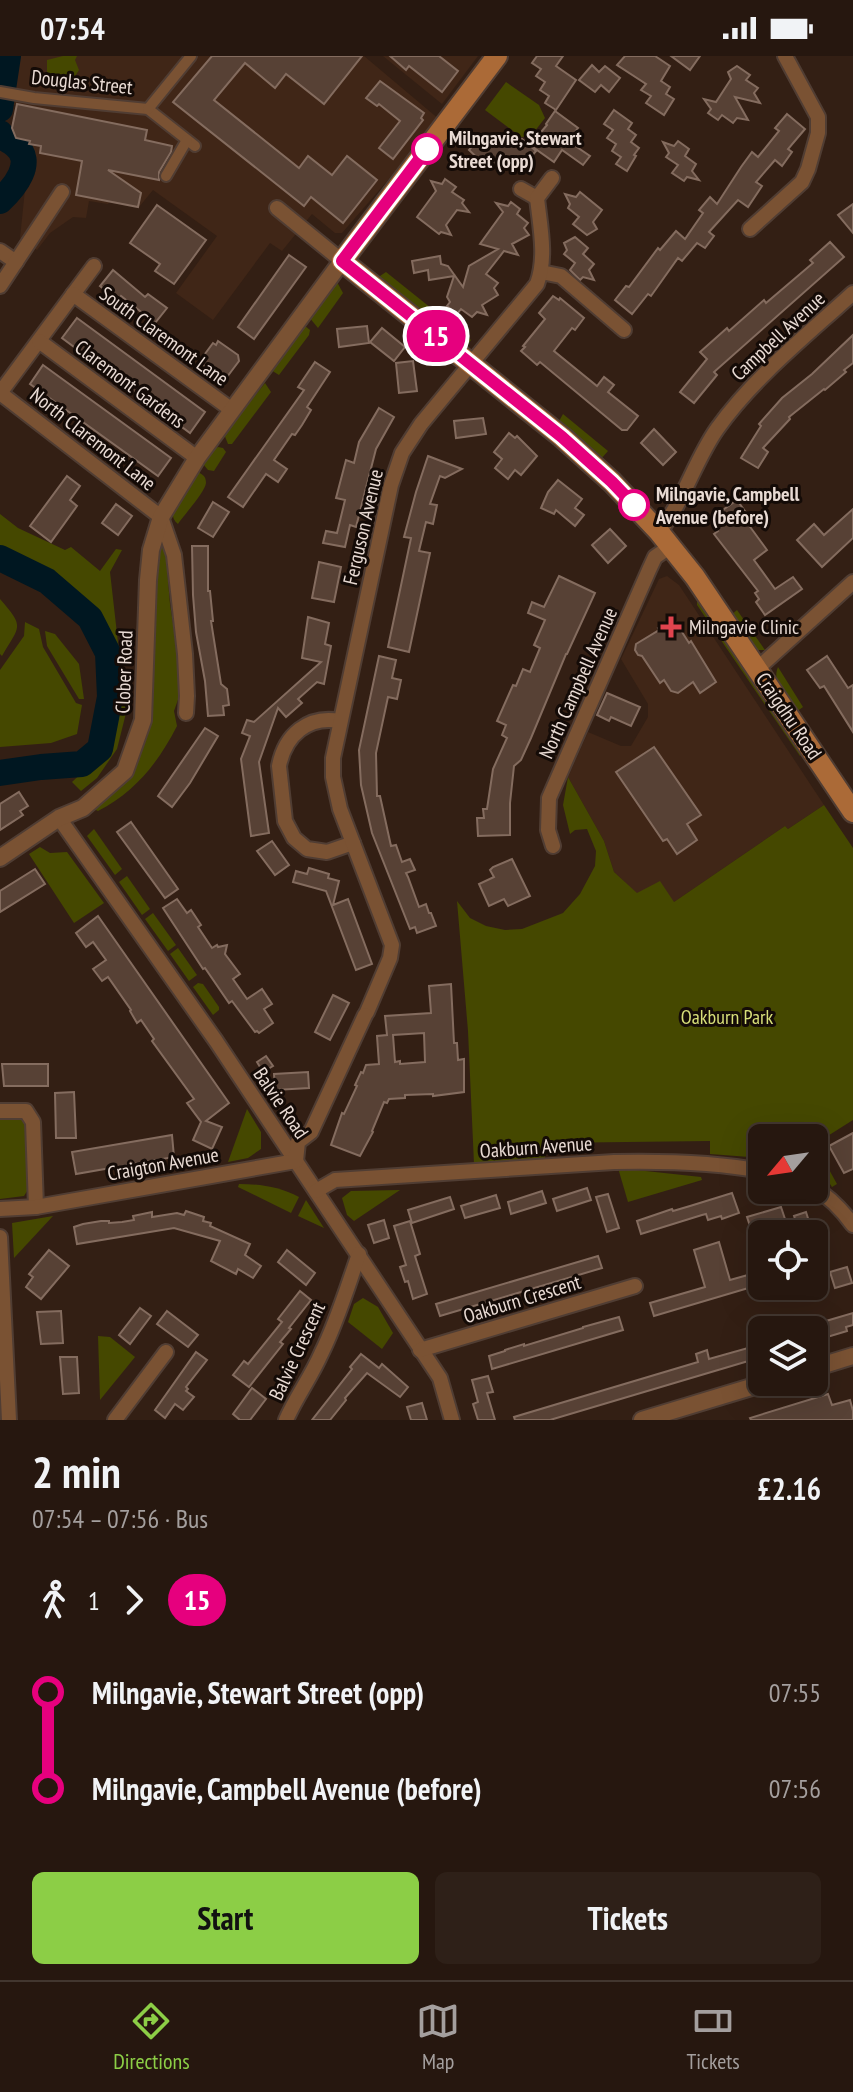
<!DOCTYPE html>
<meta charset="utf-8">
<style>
:root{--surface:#26170f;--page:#2e2018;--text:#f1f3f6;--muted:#a49f9e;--line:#42362f;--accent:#8cce46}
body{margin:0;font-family:"PT Sans Narrow",sans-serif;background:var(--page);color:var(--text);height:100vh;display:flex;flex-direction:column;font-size:30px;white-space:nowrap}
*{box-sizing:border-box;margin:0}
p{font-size:26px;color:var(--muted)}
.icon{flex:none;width:44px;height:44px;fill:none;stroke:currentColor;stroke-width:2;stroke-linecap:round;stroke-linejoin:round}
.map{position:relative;height:1364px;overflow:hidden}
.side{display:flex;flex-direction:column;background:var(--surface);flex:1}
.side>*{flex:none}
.badge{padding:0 16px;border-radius:26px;font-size:28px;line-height:52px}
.needle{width:52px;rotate:241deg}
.controls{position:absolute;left:748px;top:1068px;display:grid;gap:16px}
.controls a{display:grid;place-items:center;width:80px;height:80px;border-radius:12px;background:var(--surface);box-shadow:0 8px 32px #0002,0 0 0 2px var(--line);font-size:40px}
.map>.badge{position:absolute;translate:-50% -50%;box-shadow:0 0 0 4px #fff}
.legs{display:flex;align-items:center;gap:12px;height:88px;padding:0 32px;font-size:26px}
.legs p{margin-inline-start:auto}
.headline{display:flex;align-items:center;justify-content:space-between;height:136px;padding:0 32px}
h1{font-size:44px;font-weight:700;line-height:60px}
.cta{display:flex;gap:16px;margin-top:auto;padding:16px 32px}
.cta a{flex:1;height:92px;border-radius:12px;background:var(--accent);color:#111;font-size:32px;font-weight:700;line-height:92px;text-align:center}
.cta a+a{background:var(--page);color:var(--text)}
ul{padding:0 32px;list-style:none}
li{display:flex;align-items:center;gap:28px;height:96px;font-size:30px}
li i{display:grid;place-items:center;width:12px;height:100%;margin:0 10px;background:currentColor}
li i::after{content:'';width:20px;height:20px;margin:-10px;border:6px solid;border-radius:50%;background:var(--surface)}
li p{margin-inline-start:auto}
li:first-child i{background:linear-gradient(#0000 50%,currentColor 0)}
li:last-child i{background:linear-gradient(currentColor 50%,#0000 0)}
.status{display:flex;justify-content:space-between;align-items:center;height:56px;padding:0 40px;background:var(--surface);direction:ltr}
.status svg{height:22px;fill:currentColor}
.tab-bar{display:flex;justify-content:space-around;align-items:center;height:112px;border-top:2px solid var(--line);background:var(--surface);font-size:22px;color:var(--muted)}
.tab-bar a{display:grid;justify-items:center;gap:4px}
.tab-bar .active{color:var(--accent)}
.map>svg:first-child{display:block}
</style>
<div class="status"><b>07:54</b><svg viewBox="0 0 49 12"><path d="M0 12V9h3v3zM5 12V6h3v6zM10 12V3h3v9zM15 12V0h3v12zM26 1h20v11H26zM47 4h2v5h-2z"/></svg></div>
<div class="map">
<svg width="853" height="1364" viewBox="0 0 853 1364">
<rect width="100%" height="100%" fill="#331f14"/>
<g fill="#402617">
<path d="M0 0H364L440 64 342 177H335L312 158 282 195 270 187 213 264 176 237 217 180 153 134 139 151 110 145 108 148 89 145 86 162 73 161 50 177 37 194 20 182 30 85 19 83 12 76 16 49 0 48Z"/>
<path d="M383 0H478L442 48Z"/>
<path d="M667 520 679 529 824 749 788 773 785 770 674 846 637 838 614 816 604 785 568 721 588 676 621 690H631L648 661V648L621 603 659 523Z"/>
</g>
<g fill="#454800">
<path d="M63 0H77L75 4 79 14C71 27 68 32 52 27L47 18V4Z"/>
<path d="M506 26 539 49 545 62 531 80 521 81 485 54Z"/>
<path d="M386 216 471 284 465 293 377 222Z"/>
<path d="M337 226 343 237 318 272 309 261Z"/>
<path d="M305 270 310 274 309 279 279 319 271 314Z"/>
<path d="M265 327 271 336 232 388H228L224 378Z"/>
<path d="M563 358 608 395 600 404 558 367Z"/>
<path d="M218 391 223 392 226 396 214 415 208 414 203 408 214 393Z"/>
<path d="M198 416C203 419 206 420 206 427 205 436 184 459 178 468 161 454 189 429 198 416Z"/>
<path d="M0 458 18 472 65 494 71 491 100 515 116 493 122 494 110 516 126 657 117 693 97 722 81 735 72 726 105 695 115 643 109 581 86 545 0 492Z"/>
<path d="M164 477 170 548 180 614V638L174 655 177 670C158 707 135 736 98 755L94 753 117 733 137 709 148 678 156 499Z"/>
<path d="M702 542 803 696 800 700 697 549V546Z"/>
<path d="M0 543C25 572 20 569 2 600L0 598Z"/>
<path d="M737 554 765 594H758L751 591 731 559Z"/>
<path d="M25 566 39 573 43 591 76 647 82 649 77 678 51 687 0 691V614L24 580Z"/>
<path d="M45 575 55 578 79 608 84 643H79L47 590Z"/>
<path d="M778 611 803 651 796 656C787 642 771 627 778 611Z"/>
<path d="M568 721 604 785 614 816 637 837 660 825 674 846 785 770 788 773 824 749 853 792V1064L815 1088 837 1128 832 1131 830 1128 824 1131 814 1126V1082H762V1107L749 1101 710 1098V1085L545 1087V1104L474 1108 468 975 457 845 470 862 486 870 505 874 522 873 563 857 580 838 595 810 596 795 587 773 575 774 570 778 563 749Z"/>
<path d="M94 773 122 813 115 819 87 780Z"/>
<path d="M40 791 50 797 67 796 104 847 74 867 29 798Z"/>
<path d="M127 820 150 853 142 859 119 826Z"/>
<path d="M153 857 176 889 168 895 145 863Z"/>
<path d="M178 892 197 919 189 925 170 898Z"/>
<path d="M198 927 203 928 219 951V954L213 959 193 931Z"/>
<path d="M247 1053 261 1076V1093L248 1102 228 1106Z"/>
<path d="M0 1061 24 1062 27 1066 29 1132 24 1140 0 1143Z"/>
<path d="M618 1112 701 1121 702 1124 628 1146Z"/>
<path d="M239 1128C261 1128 280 1131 299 1141L291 1157 238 1131Z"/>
<path d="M400 1134 354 1165 347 1159 342 1142 351 1135Z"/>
<path d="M306 1144 324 1172 298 1160Z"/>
<path d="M53 1160 14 1202 12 1167Z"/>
<path d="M363 1242 378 1251 393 1277 382 1293 348 1266 354 1248Z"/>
<path d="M98 1280 110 1281 135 1301 100 1344Z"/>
</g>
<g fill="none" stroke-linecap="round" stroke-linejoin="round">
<g stroke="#001721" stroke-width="26">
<path d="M0 53 8 0"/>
<path d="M0 77C5 84 9 84 15 89 36 106 14 132 0 145"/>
<path d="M0 502 47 525 90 562 108 597 110 641 100 693 82 708 41 711 0 717"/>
</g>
</g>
<g fill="#574135" stroke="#846c5f" stroke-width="2" fill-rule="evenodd">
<path d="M212 0H362L324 48 286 18 275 32 245 7 214 44 299 112 308 100 332 119 347 100 377 124 343 167 311 141 304 150 173 46Z"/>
<path d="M390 0H439L458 15 442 36 409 10 406 14Z"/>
<path d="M537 0H563L556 10 576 24 556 54 545 47 549 40 540 34 545 26 536 20 541 13 532 7Z"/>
<path d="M625 0H655L670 10 661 25 670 31 666 38 674 43 664 59 646 47 651 40 641 34 646 28 617 9Z"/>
<path d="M671 0H700L690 14Z"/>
<path d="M592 9 599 16 605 10 620 22 609 36 601 29 595 36 579 24Z"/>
<path d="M737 10 750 19 746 24 758 32 754 37 760 47 735 41 748 64 737 62 733 67 722 59 718 64 708 57 711 53 704 43 716 46 731 23 728 16Z"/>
<path d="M380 25 424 57 421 62 423 64 393 103 379 92 400 65 379 48 377 50 366 42Z"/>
<path d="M17 48 147 74 145 84 172 90 171 96 159 116V124L108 114 141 137 138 151 76 139 82 105 40 97 41 90 29 88 30 85 16 82 12 72Z"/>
<path d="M614 54 632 67 628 73 636 79 631 86 639 92 634 99 636 100 627 115 616 108 621 101 612 95 616 88 607 82 613 74 604 68Z"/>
<path d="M555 55 578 72 568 85 590 100 583 109 562 94 554 106 530 89 547 69 546 68Z"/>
<path d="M787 58 805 73 788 93 792 96 782 110 775 104 756 126 762 130 748 151 738 144 709 176 714 180 705 192 697 187 682 205 678 202 651 240 648 238 632 258 615 244 626 230 629 231 658 192 660 194 676 175 685 183 703 157 699 154 710 141 717 148 741 111 752 96 758 101 779 75 775 72Z"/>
<path d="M480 81 488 88 494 82 501 89 507 82 516 90 522 83 536 95 524 109 518 103 512 110 504 103 499 110 490 102 484 108 469 94Z"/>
<path d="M678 85 689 93 685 100 696 108 692 115 699 124 687 121 684 125 672 117 678 109 666 101 669 97 663 86 674 90Z"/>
<path d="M445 123 456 131 452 136 464 144 462 147 469 156 457 154 446 169 451 179 441 176 439 178 417 161 436 135 431 125 442 128Z"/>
<path d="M580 136 602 154 593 166 597 173 587 179 573 168 579 161 568 152 570 148 565 138 576 141Z"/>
<path d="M511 146 520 153 517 158 528 167 524 172 529 179 512 188 518 199 504 195 486 218 498 227 494 232 498 239 482 249 487 259 477 256 472 261 461 253 457 258 447 250 450 246 447 241 454 220 429 224 428 214 414 217 412 205 440 200 441 208 448 210 463 231 469 210 498 193 480 188 503 156 496 147 508 150Z"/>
<path d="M853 148V177L838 159Z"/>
<path d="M157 149 206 184 174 228 155 215 160 208 130 187Z"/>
<path d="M575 181 588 192 583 198 594 208 589 214 594 224 583 221 580 224 570 214 575 207 564 198 567 194 564 187Z"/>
<path d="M830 186 844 201 714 316 717 319 694 347 680 336 707 303 700 296 727 272 729 275 764 244 766 247 813 207 810 204Z"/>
<path d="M289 199 306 211 254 283 238 271Z"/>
<path d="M113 214 145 241 148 238 167 252 155 267 121 240 118 244 100 230Z"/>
<path d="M553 240 559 244 560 242 584 262 575 274 572 272 554 295 597 330 604 321 614 329 608 336 638 360 627 374H622L540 306 537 309 521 295 525 291 523 290 545 263 539 257Z"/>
<path d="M77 262 205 356 190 377 62 282Z"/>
<path d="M367 270 369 287 339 291 337 273Z"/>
<path d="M382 272 405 291 394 305 370 286Z"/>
<path d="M853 279V307L844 314 846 316 825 334 824 333 789 361 790 363 763 392 768 396 758 412 741 402 761 370 759 368 782 342 812 318Z"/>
<path d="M218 285 238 299 239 305 227 321 222 323 199 306 213 287 216 289Z"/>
<path d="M413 305 417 335 399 337 396 307Z"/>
<path d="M315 306 330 316 307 351 311 354 302 369 295 379 292 378 274 404 287 413 278 426 266 418 243 451 228 441 304 334 298 331Z"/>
<path d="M43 309 171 402 158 420 30 328Z"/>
<path d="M379 352 394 361 376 393 356 471 350 469 345 491 323 487 326 475 337 477 345 444 336 442 346 404 354 407 359 386Z"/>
<path d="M483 362 486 378 456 382 454 365Z"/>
<path d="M654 373 676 396 663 409 641 387Z"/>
<path d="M509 377 515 382 517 380 537 400 521 419 515 414 508 423 495 412 502 403 494 396Z"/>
<path d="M428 400 462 413 445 422 440 420 430 448 437 449 433 468 426 466 419 495 430 497 409 596 388 591 411 482 404 481 416 436Z"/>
<path d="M67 420 80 430 70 444 77 450 51 486 30 470Z"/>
<path d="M558 424 582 443 575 452 584 459 575 470 556 454 554 458 541 452 548 436Z"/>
<path d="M737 444 752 465 748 468 767 494 754 504 775 533 793 521 802 533 765 559 756 546 759 543 755 537 758 535 714 478 718 475 710 463Z"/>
<path d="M213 446 229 456 213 481 198 472Z"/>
<path d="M116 448 132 460 118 479 102 467Z"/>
<path d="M853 453V482L822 511 797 484 814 468 824 479Z"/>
<path d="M610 473 626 490 608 507 592 489Z"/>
<path d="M192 490H208V535H210L213 565H211L221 628 227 633 229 649 223 650 224 659 208 660 205 625 196 576 193 539Z"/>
<path d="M319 506 341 511 334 546 312 542Z"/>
<path d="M559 520 595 537 567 598H566L531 682 521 704 514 710 510 747V779L478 780 477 762H484L483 753H487L493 713 507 682 502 679 506 669 497 665 513 629 516 630 523 613 530 616 540 592 534 589 545 564 528 557 532 546 544 551Z"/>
<path d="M308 561 329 567 325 588 331 590 324 628 317 626 298 643 302 647 286 661 278 652 259 706 269 777 251 780 241 703 250 680 242 677 247 664 254 666 321 606 302 602Z"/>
<path d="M673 562 689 587 691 585 716 626 700 637 693 626 678 637 671 635 664 624 660 627 642 600 638 599 635 594 636 588 659 574 658 572Z"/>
<path d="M379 600 396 604 392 622 401 624 397 643 388 641 376 697 377 740H380L391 790 396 789 402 806 410 803 415 814 406 817 408 821 419 851 426 848 429 857H431L436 870 417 877 415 871 410 873 372 777 361 729 359 694Z"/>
<path d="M827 600 848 632 853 629V676L824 630 820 632 807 614Z"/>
<path d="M607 637 640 651 631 670 611 661 609 665 597 659Z"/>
<path d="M205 672 218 680 190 727 172 751 158 740Z"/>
<path d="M654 691 701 759 687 768 697 784 677 798 667 783 663 785 616 716Z"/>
<path d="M19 736 28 750 20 755 23 759 0 774V748Z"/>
<path d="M131 766 178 833 165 842 117 776Z"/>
<path d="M272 785 289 809 275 819 257 795Z"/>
<path d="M512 803 530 840 508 850 504 843 489 850 479 828 494 821 490 814 493 811Z"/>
<path d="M309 812 329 818 328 822 339 825 333 849 348 843 372 908 356 914 326 835 293 826 296 815 307 818Z"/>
<path d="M35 813 45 828 0 856V835Z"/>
<path d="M177 843 187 857 191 854 201 869 198 871 212 892 217 889 218 891 227 889 225 898 240 918 233 923 247 943 262 933 272 948 264 953 273 967 259 977 257 975 255 976 232 945 229 947 205 912 203 913 163 852Z"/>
<path d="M98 860 229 1047 206 1065 222 1071 212 1093 193 1084 201 1066 187 1047 194 1043 152 985 154 983 141 964 137 967 130 955 131 954 108 921 102 925 93 913 106 904 93 886 86 891 76 877Z"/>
<path d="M451 928 454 987H457L458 1004 464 1003V1036L433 1040V1038L405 1039V1042L389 1043 387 1047 384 1046 372 1075 373 1076 360 1100 331 1089 342 1057 344 1058 357 1030 355 1029 361 1016 363 1017 366 1009 379 1008 377 980 387 979 385 960 431 957 429 930ZM424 977 425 1006 400 1008V1005L395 1006 393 979Z"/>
<path d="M333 939 349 947 330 984 315 976Z"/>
<path d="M266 1000 273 1010 263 1016 257 1006Z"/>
<path d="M2 1008H48V1030H4Z"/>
<path d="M308 1016 309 1032 275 1034 274 1018Z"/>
<path d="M74 1036 76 1082H56L55 1037Z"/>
<path d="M853 1077V1113L844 1117 829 1090Z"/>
<path d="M172 1079 174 1101 76 1118 72 1096Z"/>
<path d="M587 1132 591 1144 557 1155 553 1143Z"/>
<path d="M542 1135 546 1147 511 1158 508 1146Z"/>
<path d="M732 1137 739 1157 722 1163 721 1160 708 1164 706 1158 702 1159 641 1178 637 1165 672 1153 673 1155 690 1150Z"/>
<path d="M608 1138 619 1172 607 1176 596 1141Z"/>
<path d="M496 1139 500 1152 465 1162 461 1150Z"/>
<path d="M450 1141 454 1153 412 1167 408 1154Z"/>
<path d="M781 1151 785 1163 751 1173 747 1161Z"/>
<path d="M186 1155 204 1161 203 1165 211 1167 210 1170 250 1188 245 1199 261 1210 253 1222 238 1213 236 1218 211 1205 220 1185 174 1172 77 1188 74 1171 83 1168 101 1165H109V1167L122 1166 134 1164 133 1160 152 1156V1161L177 1157 184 1159Z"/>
<path d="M806 1156 813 1178H800L794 1160Z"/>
<path d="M384 1164 389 1182 374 1187 368 1169Z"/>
<path d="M410 1165 420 1198 415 1200 427 1238 413 1243 408 1225 405 1226 400 1211 406 1209 394 1170Z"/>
<path d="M719 1186 730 1224 762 1215V1228L654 1260 650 1247 705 1231 694 1194Z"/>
<path d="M49 1194 69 1210 41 1243 26 1231 33 1221 29 1218Z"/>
<path d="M287 1194 315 1217 306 1229 278 1206Z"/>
<path d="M598 1200 602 1212 440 1260 436 1248Z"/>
<path d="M847 1211 852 1227 835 1232 830 1216Z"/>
<path d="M300 1235 311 1244 289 1272 291 1273 280 1286 283 1288 249 1331 233 1319 244 1305 248 1308 282 1266 278 1263Z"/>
<path d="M140 1252 151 1260 130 1288 119 1279Z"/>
<path d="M61 1255 63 1287 41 1288 37 1256Z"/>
<path d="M167 1255 198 1279 188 1291 157 1268Z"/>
<path d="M853 1257V1269L846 1271 847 1275 814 1285V1272L827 1268 826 1265Z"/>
<path d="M619 1261 623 1274 492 1313 489 1300 505 1295V1294L524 1288V1290L583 1272V1271Z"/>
<path d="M762 1288V1301L745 1306 550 1364H515L514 1361 564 1346 698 1306 696 1298 707 1294 709 1303Z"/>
<path d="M196 1296 207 1304 186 1331 188 1333 186 1335 194 1341 183 1354 175 1348 165 1362 155 1354Z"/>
<path d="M361 1298 379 1312 382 1308 408 1331 400 1341 367 1317 345 1342 346 1344 330 1364H312L352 1313 350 1311Z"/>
<path d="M60 1301H77L79 1337 63 1338Z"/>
<path d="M488 1320 493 1336 487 1337 495 1364H478L473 1348 478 1346 472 1324Z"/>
<path d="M252 1332 266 1343 250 1364H240L233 1358Z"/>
<path d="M828 1338 832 1349 850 1344 853 1355V1364H751L750 1362Z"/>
<path d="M422 1347 427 1364H411L407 1351Z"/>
</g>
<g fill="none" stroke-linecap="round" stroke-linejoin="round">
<defs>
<g id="pedestrian">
<path d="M0 36 34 42 148 53 195 90"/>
<path d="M148 53 191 0"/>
<path d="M166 120 187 84"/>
</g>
<g id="minor">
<path d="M521 133 537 142"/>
<path d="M277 152 342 205"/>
<path d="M750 173 802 126 808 113 818 77V61L785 0"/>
<path d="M0 195 16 206"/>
<path d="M94 210 0 337 161 461 174 499 185 598 187 640 186 657"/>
<path d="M541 216 561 220 624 274"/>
<path d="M0 230 62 136"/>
<path d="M73 238 232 354"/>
<path d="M39 285 197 402"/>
<path d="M659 476C684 445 694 406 717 373 754 321 806 280 853 237"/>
<path d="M757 613 853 526"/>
<path d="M340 665C308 659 285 679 279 710L285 765 294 782 307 793 327 796 353 787"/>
<path d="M59 762 216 985 440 1322 452 1364"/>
<path d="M553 790 548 774 549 742 649 514 655 501 671 490"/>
<path d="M367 956 390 902 392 889 340 753 333 721V702L391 429 402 397 421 368 537 228C547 201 540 170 537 142L552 122"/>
<path d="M0 1055H26L33 1066 36 1151"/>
<path d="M814 1132C830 1141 842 1154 853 1169"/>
<path d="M316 1135 335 1124 614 1106C663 1105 714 1106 762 1115"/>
<path d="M0 1153 36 1151 296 1105 298 1086 311 1076 365 959"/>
<path d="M0 1181 9 1364"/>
<path d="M420 1294 635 1230"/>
<path d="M115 1364 166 1296"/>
<path d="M286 1364C296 1341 311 1321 321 1298 337 1266 347 1232 359 1198"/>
</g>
<g id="tertiary">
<path d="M0 802 59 762 83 752 125 715 143 664 148 524 151 494 161 461 197 402 342 205"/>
<path d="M814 1312 853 1300"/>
<path d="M642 1364 768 1326"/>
</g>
<path id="secondary" d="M497 0 342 205 562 381 612 426 659 476 695 521 853 756"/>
</defs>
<use href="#pedestrian" stroke="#503d33" stroke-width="14"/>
<use href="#minor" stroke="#503d33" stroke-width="18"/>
<use href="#tertiary" stroke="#503d33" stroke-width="20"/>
<use href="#secondary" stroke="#503d33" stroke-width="24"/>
<use href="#pedestrian" stroke="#7a5233" stroke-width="10"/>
<use href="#minor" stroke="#7a5233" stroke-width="14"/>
<use href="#tertiary" stroke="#7a5233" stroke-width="16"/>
<use href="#secondary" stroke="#ab6a37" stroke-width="20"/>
</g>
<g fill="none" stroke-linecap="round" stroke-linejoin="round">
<defs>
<path id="line-1" d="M427 93 342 205 562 381 612 426 634 449"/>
</defs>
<use href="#line-1" stroke="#fff" stroke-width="18"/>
<use href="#line-1" stroke="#e6007e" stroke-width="12"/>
</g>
<g fill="#fff" stroke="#e6007e" stroke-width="4">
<circle cx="427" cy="93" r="14"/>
<circle cx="634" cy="449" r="14"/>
</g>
<path fill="#e0444e" stroke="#140b07" stroke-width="3" d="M667 559h8v8h8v8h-8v8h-8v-8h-8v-8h8z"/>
<g text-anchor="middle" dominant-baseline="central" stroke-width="6" stroke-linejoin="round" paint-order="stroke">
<g font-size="20" fill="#e9dbd4" stroke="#140b07">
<text transform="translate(82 26) rotate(6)">Douglas Street</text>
<text transform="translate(164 280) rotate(36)">South Claremont Lane</text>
<text transform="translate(778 280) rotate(-43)">Campbell Avenue</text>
<text transform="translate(130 328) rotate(37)">Claremont Gardens</text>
<text transform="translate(93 383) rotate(38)">North Claremont Lane</text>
<text transform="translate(363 471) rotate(-77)">Ferguson Avenue</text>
<text transform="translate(124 616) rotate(-88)">Clober Road</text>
<text transform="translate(578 627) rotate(-66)">North Campbell Avenue</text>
<text transform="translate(789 660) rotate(56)">Craigdhu Road</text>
<text transform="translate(281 1047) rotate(56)">Balvie Road</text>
<text transform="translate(536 1091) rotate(-4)">Oakburn Avenue</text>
<text transform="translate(163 1108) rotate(-10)">Craigton Avenue</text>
<text transform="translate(522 1243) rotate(-17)">Oakburn Crescent</text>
<text transform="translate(297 1295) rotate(-65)">Balvie Crescent</text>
</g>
<g font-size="20" font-weight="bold" fill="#e9dbd4" stroke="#140b07" text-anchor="start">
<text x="449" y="82">Milngavie, Stewart<tspan x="449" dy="23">Street (opp)</tspan></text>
<text x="656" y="438">Milngavie, Campbell<tspan x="656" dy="23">Avenue (before)</tspan></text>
</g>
<g font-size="20" fill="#e9dbd4" stroke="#140b07" text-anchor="start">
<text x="689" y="571">Milngavie Clinic</text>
</g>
<g font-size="20" fill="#d8df79" stroke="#140b07">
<text x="727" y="961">Oakburn Park</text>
</g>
</g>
</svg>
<div class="controls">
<a><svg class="needle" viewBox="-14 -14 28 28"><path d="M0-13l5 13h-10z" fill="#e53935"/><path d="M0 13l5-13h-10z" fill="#a49f9e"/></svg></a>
<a><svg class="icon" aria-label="locate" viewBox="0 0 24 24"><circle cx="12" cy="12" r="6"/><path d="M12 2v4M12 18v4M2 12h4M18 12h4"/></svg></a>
<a><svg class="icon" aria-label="layers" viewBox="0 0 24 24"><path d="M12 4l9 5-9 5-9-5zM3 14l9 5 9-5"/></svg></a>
</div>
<b class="badge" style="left:436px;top:280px;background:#e6007e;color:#fff">15</b>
</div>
<section class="side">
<div class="headline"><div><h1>2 min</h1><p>07:54 – 07:56 · Bus</p></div><b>£2.16</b></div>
<div class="legs"><svg class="icon" aria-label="walk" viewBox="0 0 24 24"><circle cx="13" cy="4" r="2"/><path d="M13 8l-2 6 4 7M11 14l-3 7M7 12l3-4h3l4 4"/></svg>1<svg class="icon" aria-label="forward" viewBox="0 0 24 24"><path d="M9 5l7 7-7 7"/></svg><b class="badge" style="background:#e6007e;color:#fff">15</b></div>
<ul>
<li><i style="color:#e6007e"></i><b>Milngavie, Stewart Street (opp)</b><p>07:55</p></li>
<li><i style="color:#e6007e"></i><b>Milngavie, Campbell Avenue (before)</b><p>07:56</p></li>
</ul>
<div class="cta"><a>Start</a><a>Tickets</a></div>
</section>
<nav class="tab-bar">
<a class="active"><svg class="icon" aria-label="directions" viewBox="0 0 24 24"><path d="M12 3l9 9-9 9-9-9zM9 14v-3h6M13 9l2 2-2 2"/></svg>Directions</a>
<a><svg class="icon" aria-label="map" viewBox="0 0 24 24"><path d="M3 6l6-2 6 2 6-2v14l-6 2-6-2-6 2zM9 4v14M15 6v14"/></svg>Map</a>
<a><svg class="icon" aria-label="tickets" viewBox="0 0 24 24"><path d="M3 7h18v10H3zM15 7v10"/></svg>Tickets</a>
</nav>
